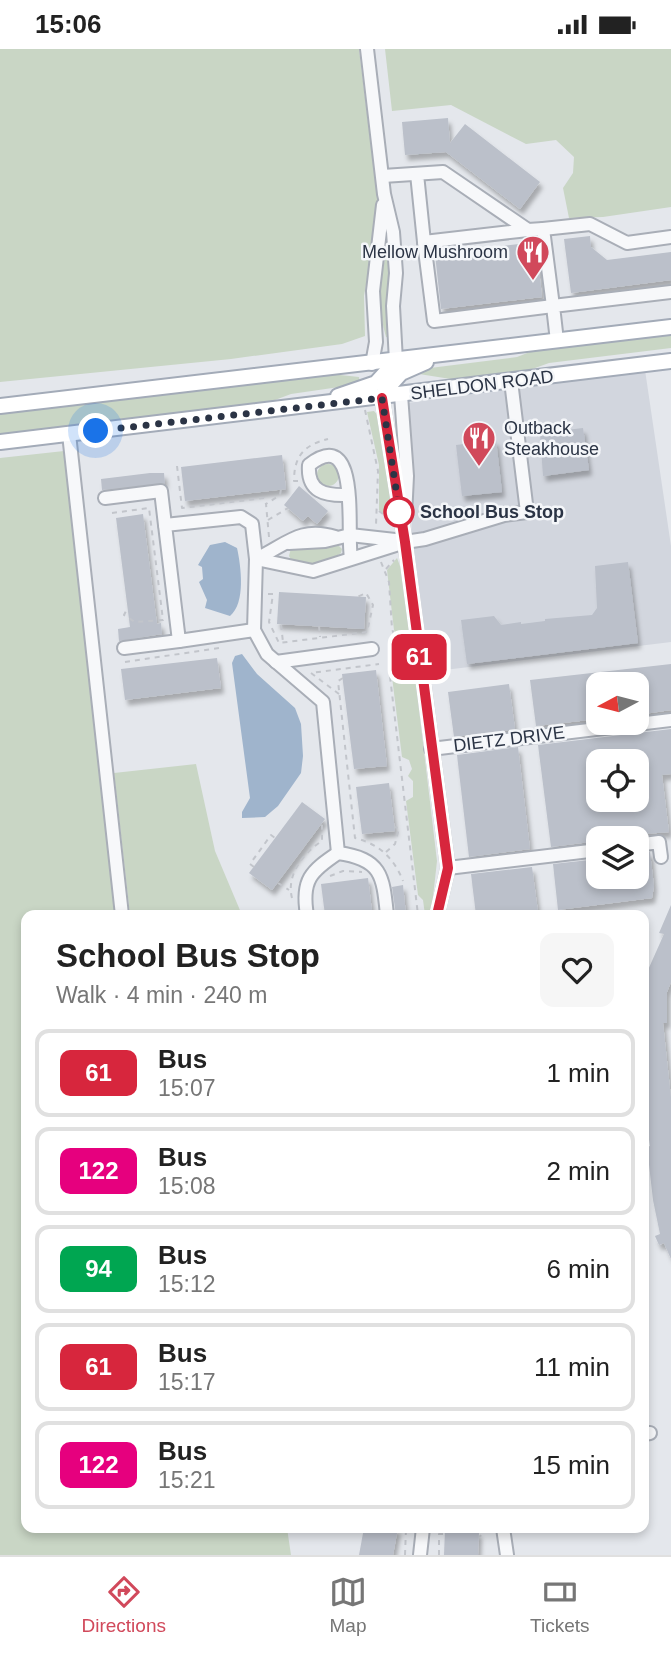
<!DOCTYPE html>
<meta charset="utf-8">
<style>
:root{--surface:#fff;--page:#f6f6f6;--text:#222;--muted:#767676;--line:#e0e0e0;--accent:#d1495b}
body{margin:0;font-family:Arial,sans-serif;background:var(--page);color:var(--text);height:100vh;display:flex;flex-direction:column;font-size:26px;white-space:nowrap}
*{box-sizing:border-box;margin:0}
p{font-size:23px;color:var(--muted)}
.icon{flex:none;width:38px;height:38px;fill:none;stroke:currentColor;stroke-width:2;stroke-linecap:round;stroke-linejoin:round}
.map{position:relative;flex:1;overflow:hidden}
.panel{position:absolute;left:21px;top:861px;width:628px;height:623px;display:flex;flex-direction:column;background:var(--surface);border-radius:14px;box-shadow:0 4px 10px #0003}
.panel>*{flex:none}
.badge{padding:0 14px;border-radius:10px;font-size:24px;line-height:46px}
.needle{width:46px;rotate:263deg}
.fabs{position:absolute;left:586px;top:623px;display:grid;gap:14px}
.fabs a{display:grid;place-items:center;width:63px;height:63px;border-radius:14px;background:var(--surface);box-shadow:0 4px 10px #0003;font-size:35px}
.you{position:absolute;width:35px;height:35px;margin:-18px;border:5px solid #fff;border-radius:50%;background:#1a73e8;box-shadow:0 0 0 10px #1a73e833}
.map>.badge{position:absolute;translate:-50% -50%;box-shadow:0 0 0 4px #fff}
.round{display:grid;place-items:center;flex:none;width:74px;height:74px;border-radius:14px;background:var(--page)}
.summary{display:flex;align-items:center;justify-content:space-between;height:119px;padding:0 35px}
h1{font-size:33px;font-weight:700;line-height:52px}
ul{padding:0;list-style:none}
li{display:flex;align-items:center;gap:21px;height:88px;margin:0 14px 10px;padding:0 21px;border:4px solid var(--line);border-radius:14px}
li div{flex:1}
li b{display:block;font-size:26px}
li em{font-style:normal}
li .badge{min-width:77px;font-weight:700;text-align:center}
.status{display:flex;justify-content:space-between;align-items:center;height:49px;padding:0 35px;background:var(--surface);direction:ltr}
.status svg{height:19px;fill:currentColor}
.menu{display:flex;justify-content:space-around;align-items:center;height:98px;border-top:2px solid var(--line);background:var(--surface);font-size:19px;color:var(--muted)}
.menu a{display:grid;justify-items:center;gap:4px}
.menu .active{color:var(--accent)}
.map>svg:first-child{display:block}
</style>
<div class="status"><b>15:06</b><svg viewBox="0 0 49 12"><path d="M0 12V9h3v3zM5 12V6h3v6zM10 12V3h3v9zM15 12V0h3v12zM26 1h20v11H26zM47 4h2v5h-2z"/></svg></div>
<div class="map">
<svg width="671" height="1506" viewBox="0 0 671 1506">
<defs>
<filter id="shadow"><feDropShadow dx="3" dy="5.5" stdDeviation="2" flood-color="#0004"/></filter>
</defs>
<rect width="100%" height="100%" fill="#e4e7ec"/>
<path fill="#d2d6de" d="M645 321 671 497V593L428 623 411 488 414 426 408 354Z"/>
<g fill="#c9d6c5">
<path d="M0 0H359L379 162 364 247 365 287 342 295 231 310 0 333Z"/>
<path d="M385 0H671V158L603 168 569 169 563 139 573 124 574 108 556 91 526 95 451 56 392 62Z"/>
<path d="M389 191 391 202 390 289 386 288C376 255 381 224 389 191Z"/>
<path d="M671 284V299L549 314 524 323 457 331 419 325 422 320 517 308 540 299Z"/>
<path d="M331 325 359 328 360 335 291 345 267 354 0 385V363Z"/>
<path d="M374 362 379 368 394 463 392 472 379 461V416L367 363Z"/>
<path d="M64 402 115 866H26V1479H287L291 1506H0V409Z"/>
<circle cx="328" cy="426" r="11"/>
<path d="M336 494 342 500 341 504C326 515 309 517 292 512L289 507 291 499Z"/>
<path d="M397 509 403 525 437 812 431 866H425L423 851 418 846 406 752 413 748V732L408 727 412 720 409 711 402 708 391 620 400 596 394 581 387 521Z"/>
<path d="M196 715 215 802 242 866H130L114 724Z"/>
</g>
<g fill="#9fb4cc">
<path d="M225 493 237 499C241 517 246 554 230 567L205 559 207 551 199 533 203 530 202 518 198 516 210 496Z"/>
<path d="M242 605 257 625 295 659 301 675 303 707 301 724 278 757 265 768 242 769V763L250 749 232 614 235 607Z"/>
</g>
<g fill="#bbc0ca" fill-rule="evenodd" filter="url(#shadow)">
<path d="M448 69 450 94 465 75 540 133 520 160 446 103 405 106 402 73Z"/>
<path d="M590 187 591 198 607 211 671 203V231L571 244 564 190Z"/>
<path d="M527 194 528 202 537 201 542 248 441 260 435 205 469 201 470 209 495 206 494 198Z"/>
<path d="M583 379 589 421 543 427 540 384Z"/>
<path d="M496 391 502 443 462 447 456 396Z"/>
<path d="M282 406 286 440 185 452 181 418Z"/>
<path d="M150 424H164L165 434 102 441 101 430Z"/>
<path d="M299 437 328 462 317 475 308 467 303 472 284 456Z"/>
<path d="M143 465 157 575 161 574 162 585 119 592 118 580 130 578 116 469Z"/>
<path d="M628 513 638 594 467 615 461 571 494 567 501 576 521 573V575L545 572V570L592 566 597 559 595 517Z"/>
<path d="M279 543 366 548 364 580 277 575Z"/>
<path d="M217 609 221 639 125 651 121 620Z"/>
<path d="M671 615V661L637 666V635H594L598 670 536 677 530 631Z"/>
<path d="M376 621 387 717 354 720 342 625Z"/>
<path d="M509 635 515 680 454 688 448 643Z"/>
<path d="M671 680V725L662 726 669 783 598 789V792L551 798 538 696ZM598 712H637V751H598Z"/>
<path d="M518 698 530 800 469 808 457 706Z"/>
<path d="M389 734 395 782 362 785 356 738Z"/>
<path d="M302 753 325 770 272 841 249 824Z"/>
<path d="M650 803 654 837 652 849 558 861 553 815 598 810V828H637V805Z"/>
<path d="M532 818 538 863 476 866 471 825Z"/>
<path d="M368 829 372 862 325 866 321 835Z"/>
<path d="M403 836 406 866H396L392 838Z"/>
<path d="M671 856V933L667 943V974H663L671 1049V1210L664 1194 659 1196 655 1187 660 1185 653 1151 647 1098 650 1097 644 1058V948L648 937 644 935V930L664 885 659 884Z"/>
<path d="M364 1479H398L393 1506H359Z"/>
<path d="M445 1481 479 1483 478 1506H444Z"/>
</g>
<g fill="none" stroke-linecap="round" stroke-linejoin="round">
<defs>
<g id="minor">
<path d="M367 0 384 145 393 183 396 224 393 257 396 312"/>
<path d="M383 127 443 123 528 181 424 193 417 125"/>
<path d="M543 180 590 175 627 194 671 188"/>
<path d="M424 193 434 272 553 257 543 180 528 181"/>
<path d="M557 292 553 257 671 243"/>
<path d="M372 315 376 293 373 242 383 156"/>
<path d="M401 346 407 427 405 468"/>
<path d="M382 349 405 493 448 819 437 866"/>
<path d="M69 385 122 866"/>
<path d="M348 446C325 447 307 443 309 416 362 374 346 487 351 508"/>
<path d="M105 449 161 442 165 476"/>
<path d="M289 494 325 492 350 486 404 492"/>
<path d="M256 510 313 522 405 493 425 490 504 466 527 463 511 332"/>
<path d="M256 510C286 496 300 477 335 488"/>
<path d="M254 581 256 510 252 475 241 468 165 476 179 592 254 581 267 605 323 653 338 804"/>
<path d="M124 599 179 592"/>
<path d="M276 613 372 600"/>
<path d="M431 700 671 671"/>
<path d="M637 796 659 793 661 808"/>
<path d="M448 819 598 801"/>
<path d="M307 866C301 831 311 822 338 804 382 810 383 827 387 866"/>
<path d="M644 1385 650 1384"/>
<path d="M503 1479 507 1506"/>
<path d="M420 1506 423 1479"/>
</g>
<g id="major">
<path d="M384 343 401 324 426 313"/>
<path d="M338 347 376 334 396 312"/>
<path d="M0 357 671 278"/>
<path d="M0 393 671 312"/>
</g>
</defs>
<use href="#minor" stroke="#a9aeb7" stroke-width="16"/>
<use href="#major" stroke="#a3abb8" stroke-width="18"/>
<g stroke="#c2c5cb" stroke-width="2" stroke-dasharray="5 5" stroke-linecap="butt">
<path d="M365 361 378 422 376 476"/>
<path d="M177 417 182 459 264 449 266 455"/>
<path d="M298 432H294C294 407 304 396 328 390"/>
<path d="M379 462 388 469"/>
<path d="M112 464 149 459 163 571 135 573 124 566 127 560"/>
<path d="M268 471 288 459"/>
<path d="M269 488 266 455 280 446 281 440"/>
<path d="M381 513 389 533 392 580 399 600 389 619 418 866"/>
<path d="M386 520 394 511"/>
<path d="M268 545H273L269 573 279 594 367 583 373 556 366 544 357 548"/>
<path d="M281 576 283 593"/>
<path d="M319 577 320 588"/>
<path d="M125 613 219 599"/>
<path d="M343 629 338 632 355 789C379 795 394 809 403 832"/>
<path d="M339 645 311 624 379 615"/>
<path d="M386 803 395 795 399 779 394 778"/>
<path d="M254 818 250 815 271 786 275 789"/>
<path d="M330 827 343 822 362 823"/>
<path d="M278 834 289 841"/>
<path d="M292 849C286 826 303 804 322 792V775"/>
<path d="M370 862V866"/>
<path d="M478 1479 483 1485 479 1488"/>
<path d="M405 1506 406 1479"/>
<path d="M439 1506V1485H445"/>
</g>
<use href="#minor" stroke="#f7f8fa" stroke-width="12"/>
<use href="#major" stroke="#fff" stroke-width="14"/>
</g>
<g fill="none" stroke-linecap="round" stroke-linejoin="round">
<defs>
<path id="line" d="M382 349 405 493 448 819 437 866"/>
</defs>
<use href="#line" stroke="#fff" stroke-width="16"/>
<use href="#line" stroke="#d7263d" stroke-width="10"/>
<path stroke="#2b3445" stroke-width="7" stroke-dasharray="0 12.6" d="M96 382 382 349 400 466 399 463"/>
</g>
<defs>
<symbol id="restaurant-pin" viewBox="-11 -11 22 30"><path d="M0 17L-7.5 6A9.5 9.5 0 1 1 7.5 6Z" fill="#d1495b" stroke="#f4f6f9"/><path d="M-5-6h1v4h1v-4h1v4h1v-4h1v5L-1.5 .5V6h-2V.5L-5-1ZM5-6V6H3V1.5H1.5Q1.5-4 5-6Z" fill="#fff"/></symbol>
</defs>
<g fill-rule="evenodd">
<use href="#restaurant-pin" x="514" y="184" width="38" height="52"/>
<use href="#restaurant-pin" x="460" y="370" width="38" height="52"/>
</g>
<circle fill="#fff" stroke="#d7263d" stroke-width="3.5" cx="399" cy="463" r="14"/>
<g text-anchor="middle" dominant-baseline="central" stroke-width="5" stroke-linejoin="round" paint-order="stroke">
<g font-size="18" fill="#2b3445" stroke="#f4f6f9" text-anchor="end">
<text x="508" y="203">Mellow Mushroom</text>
<text x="504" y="379" text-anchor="start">Outback<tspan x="504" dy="21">Steakhouse</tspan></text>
</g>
<g font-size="18" fill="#2b3445" stroke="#f4f6f9">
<text transform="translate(482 336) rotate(-7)">SHELDON ROAD</text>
<text transform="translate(509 690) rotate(-7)">DIETZ DRIVE</text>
</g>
<g font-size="18" font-weight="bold" fill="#2b3445" stroke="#f4f6f9" text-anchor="start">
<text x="420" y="463">School Bus Stop</text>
</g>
</g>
</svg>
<div class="fabs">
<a><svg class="needle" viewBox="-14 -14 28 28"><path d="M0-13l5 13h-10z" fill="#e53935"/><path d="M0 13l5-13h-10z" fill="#767676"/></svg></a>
<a><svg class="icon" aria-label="locate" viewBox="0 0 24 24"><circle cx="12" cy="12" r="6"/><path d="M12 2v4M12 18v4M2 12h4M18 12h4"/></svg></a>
<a><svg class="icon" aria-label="layers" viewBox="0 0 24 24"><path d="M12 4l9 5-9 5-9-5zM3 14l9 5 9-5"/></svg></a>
</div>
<div class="you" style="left:96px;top:382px"></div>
<b class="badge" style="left:419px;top:608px;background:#d7263d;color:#fff">61</b>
<section class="panel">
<div class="summary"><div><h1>School Bus Stop</h1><p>Walk · 4 min · 240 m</p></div><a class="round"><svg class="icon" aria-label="heart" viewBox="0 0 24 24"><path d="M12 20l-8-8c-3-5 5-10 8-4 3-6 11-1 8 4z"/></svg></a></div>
<ul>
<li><span class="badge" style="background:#d7263d;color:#fff">61</span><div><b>Bus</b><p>15:07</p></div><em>1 min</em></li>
<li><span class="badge" style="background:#e6007e;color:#fff">122</span><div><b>Bus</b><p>15:08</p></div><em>2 min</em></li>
<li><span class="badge" style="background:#00a651;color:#fff">94</span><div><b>Bus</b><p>15:12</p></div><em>6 min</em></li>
<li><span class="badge" style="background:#d7263d;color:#fff">61</span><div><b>Bus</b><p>15:17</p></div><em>11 min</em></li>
<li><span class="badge" style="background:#e6007e;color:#fff">122</span><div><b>Bus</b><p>15:21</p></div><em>15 min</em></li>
</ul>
</section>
</div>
<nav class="menu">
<a class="active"><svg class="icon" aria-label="directions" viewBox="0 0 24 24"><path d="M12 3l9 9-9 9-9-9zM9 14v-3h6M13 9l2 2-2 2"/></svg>Directions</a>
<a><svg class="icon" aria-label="map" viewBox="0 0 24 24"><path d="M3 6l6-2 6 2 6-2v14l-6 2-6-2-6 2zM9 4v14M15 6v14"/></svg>Map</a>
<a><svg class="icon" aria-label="tickets" viewBox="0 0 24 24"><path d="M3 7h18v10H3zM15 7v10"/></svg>Tickets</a>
</nav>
